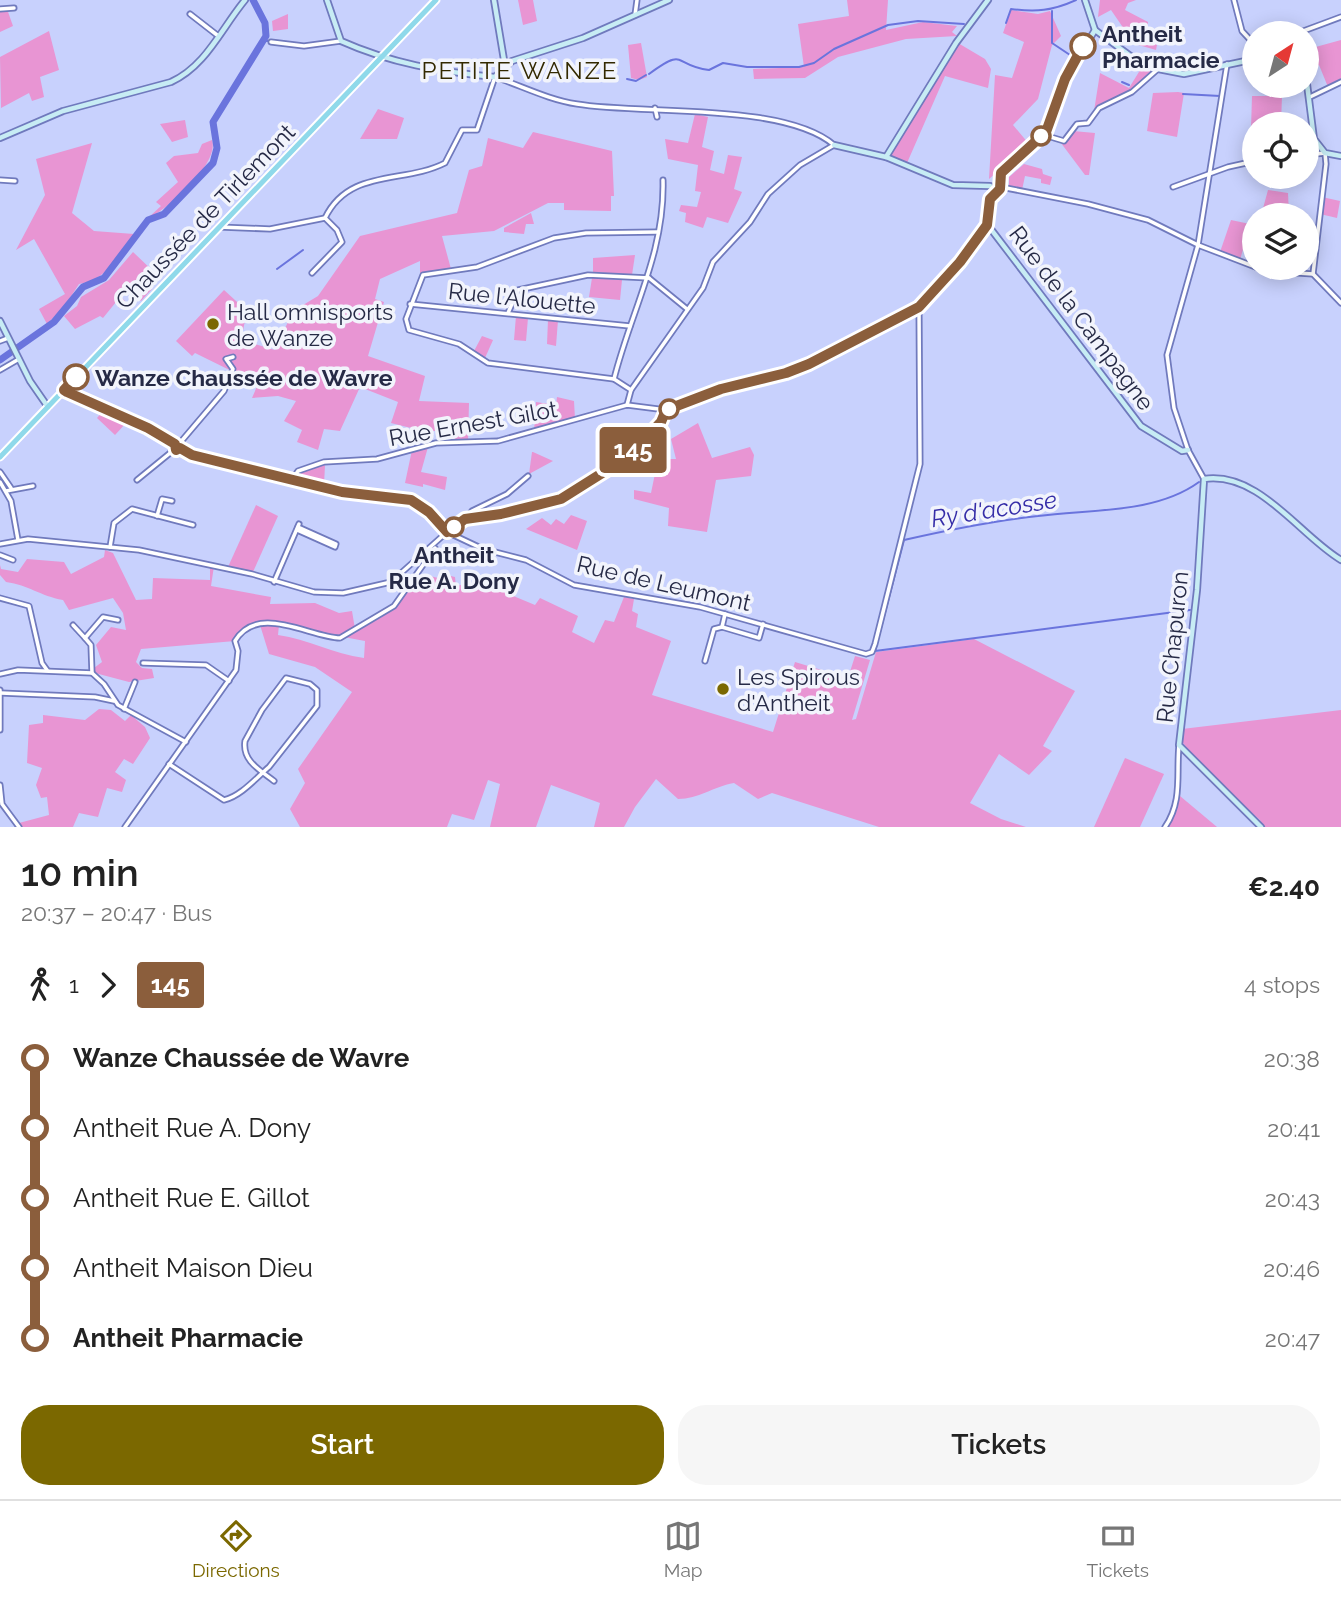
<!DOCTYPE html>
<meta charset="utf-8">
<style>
:root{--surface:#fff;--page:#f6f6f6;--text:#222;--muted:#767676;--line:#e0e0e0;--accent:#7b6800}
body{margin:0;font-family:Raleway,sans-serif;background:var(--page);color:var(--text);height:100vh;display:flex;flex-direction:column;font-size:26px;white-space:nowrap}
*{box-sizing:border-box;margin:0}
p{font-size:23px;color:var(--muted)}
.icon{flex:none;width:38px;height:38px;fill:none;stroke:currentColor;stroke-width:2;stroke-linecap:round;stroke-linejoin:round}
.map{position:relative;height:827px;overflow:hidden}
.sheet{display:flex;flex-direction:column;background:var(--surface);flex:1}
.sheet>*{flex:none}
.badge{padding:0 14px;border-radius:5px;font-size:24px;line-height:46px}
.needle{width:46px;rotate:36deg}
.fabs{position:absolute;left:1242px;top:21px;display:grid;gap:14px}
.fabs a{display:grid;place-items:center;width:77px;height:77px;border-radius:50%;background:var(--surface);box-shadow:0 4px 18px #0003;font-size:35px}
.map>.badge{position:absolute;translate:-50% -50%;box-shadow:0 0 0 4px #fff}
.legs{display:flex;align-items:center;gap:10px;height:77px;padding:0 21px;font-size:23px}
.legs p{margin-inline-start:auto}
.headline{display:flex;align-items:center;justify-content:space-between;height:119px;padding:0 21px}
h1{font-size:38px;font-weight:600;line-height:52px}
.primary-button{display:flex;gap:14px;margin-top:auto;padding:14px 21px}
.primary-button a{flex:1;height:80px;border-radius:28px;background:var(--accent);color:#fff;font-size:28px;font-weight:600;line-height:80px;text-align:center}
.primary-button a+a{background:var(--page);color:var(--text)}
ul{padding:0 21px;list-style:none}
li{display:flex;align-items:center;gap:24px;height:70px;font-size:26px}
li i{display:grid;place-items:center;width:10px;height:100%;margin:0 9px;background:currentColor}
li i::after{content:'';width:18px;height:18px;margin:-9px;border:5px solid;border-radius:50%;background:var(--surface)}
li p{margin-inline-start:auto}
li:first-child i{background:linear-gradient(#0000 50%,currentColor 0)}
li:last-child i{background:linear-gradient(currentColor 50%,#0000 0)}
.dock{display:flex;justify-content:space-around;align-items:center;height:98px;border-top:2px solid var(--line);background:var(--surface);font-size:19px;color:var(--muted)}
.dock a{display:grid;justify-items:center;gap:4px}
.dock .on{color:var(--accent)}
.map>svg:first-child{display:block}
</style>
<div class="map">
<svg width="1341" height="827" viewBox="0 0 1341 827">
<rect width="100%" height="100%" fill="#c8d1fd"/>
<g fill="#e895d3" fill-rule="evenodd">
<path d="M518 0H533L537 21 523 25Z"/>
<path d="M847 0H888L886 30 923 22 957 26 952 32 957 36 906 39 838 57 805 78 754 79 753 69 804 67 798 24 849 16Z"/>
<path d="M1100 0H1136L1128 3 1125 10 1148 22 1146 37 1157 45 1156 50 1135 44 1118 31 1122 26 1111 10 1098 17Z"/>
<path d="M7 9 13 26 0 32V11Z"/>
<path d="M1011 10 1038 14 1050 11 1061 36 1052 45 1038 99 1013 125 1029 144 989 179 995 75 1012 78 1024 42 1003 33Z"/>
<path d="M288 14V29L273 31 272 21Z"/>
<path d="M49 31 59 70 40 77 44 97 32 101 29 93 1 108 0 57Z"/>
<path d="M1341 40V81L1328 87 1319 65 1307 69V55L1313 53 1312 48Z"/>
<path d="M641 43 647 77 639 80 631 78 628 45Z"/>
<path d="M958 43 985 59 991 69 988 88 945 76 907 163 890 156Z"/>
<path d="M1142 67 1154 72 1136 88 1094 111 1100 73 1129 88Z"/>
<path d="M1178 92 1184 93 1177 137 1147 131 1153 93Z"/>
<path d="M1252 96H1282L1281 124H1255V129H1251Z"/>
<path d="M378 109 404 118 397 139H360Z"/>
<path d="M695 114 708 117 702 147 714 151 710 170 724 174 728 155 742 157 734 189 742 192 728 223 707 217 703 228 685 222 686 213 679 211 681 205 697 207 701 192 695 191 698 165 668 159 665 139 688 143Z"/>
<path d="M185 120 188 137 172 142 160 124Z"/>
<path d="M1073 131 1095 133 1089 175H1085L1061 143Z"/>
<path d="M533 132 612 151 614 196H611V211L564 210V203H548L494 231 442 236 451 269 420 273V261L380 279 375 299 384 302 368 356 425 376 419 401 469 403 468 441H455L454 433 415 429 391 423 398 402 360 387 340 431 324 429 318 450 297 442 302 430 284 421 296 401 278 396 252 398 258 384 195 353 192 356 176 341 224 290 247 311 241 340 275 350 293 311 318 296 360 236 457 213 469 170 482 166 488 138 523 148Z"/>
<path d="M212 140C220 163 168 210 148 218L161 206 156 202 178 182 166 163 174 156 198 153 202 144Z"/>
<path d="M92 143 72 213 94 231 134 234C116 256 108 280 79 284L64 307 47 324 39 309 65 294 34 239 16 250 45 195 36 159Z"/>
<path d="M1024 164 1042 169 1043 174 1052 177 1050 185 1041 183V179L1025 176 1022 190 1009 188V177Z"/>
<path d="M1268 190 1288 193 1289 215 1262 212Z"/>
<path d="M1322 197 1340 201 1337 218 1320 214Z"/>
<path d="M531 213 534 224H526L524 234 504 232V228Z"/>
<path d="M1231 220 1250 224 1240 260 1220 252Z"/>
<path d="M133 252 155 273 145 283 152 289 141 301 127 287 119 295 125 301 119 308 116 302 103 318 100 316 75 329 64 316 77 306 81 297 109 280Z"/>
<path d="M635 255 632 275 593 272V258Z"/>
<path d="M592 278 622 280 620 300 589 297Z"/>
<path d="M516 316 528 318 526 341 514 340Z"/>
<path d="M548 320H558L556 346 547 344Z"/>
<path d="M482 336 493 340 485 358 474 351Z"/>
<path d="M557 397 574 401 575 419 534 431 536 402 556 405Z"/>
<path d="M103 411 127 422 115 435 97 418Z"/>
<path d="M698 423 712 458 750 447 754 455 751 476 716 480 707 532 668 526 669 508 634 499V490L651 493 658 459H676L671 439Z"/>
<path d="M428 447 421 472 447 477 445 490 423 484V487L405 483 412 450Z"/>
<path d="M532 452H533L553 461 529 474Z"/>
<path d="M325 465 324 485 300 477 301 472Z"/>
<path d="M256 505 278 516 253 572 228 567Z"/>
<path d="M571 515 587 521 577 550 526 529 542 518 551 525 556 519 564 524Z"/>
<path d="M105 550 113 553 136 600 152 599 153 578 210 580V565L214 566 211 586 271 597 270 604 315 603 339 613 352 611 355 629C389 617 398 607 418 577L426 581 430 576 438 578 442 574 455 577 456 586 478 581 535 605 540 598 578 616 572 632 594 643 605 620 614 622 624 597 634 599 632 611 638 614 636 627 671 641 652 695 773 732 795 662 848 678 855 656 870 660 852 720 856 719 876 652 974 639 1075 691 1043 746 1052 751 1029 775 999 754 970 803 1001 819 1026 827H879L772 793 758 799 734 783C712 787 699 799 678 799L656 779 635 807 624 827H594L600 803 551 785 536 827H490L500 784 488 780 474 820 452 814 447 827H300L290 809 305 783 298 769 352 692 315 667 269 654 260 625 240 633 235 641 141 649 136 662 142 668 152 669 154 678 129 682 95 673 94 668 102 662 96 645 111 627 126 630 123 613 113 598 69 610 63 600C40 596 29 585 6 582L0 575V565L1 569 18 572 27 559 64 562 71 574 104 557ZM279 625 365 641 364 658C333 654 308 639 278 635Z"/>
<path d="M99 709 111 710 125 721 131 715 145 727 150 738 133 764 124 759 115 772 126 780 122 792 107 788 98 817 79 813 73 827H19V823L49 815 47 797 41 798 36 785 42 768 27 763 29 725 43 723V715L85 720Z"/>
<path d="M1341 710V827H1263L1260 820 1216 782 1182 742V729Z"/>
<path d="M1125 758 1164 774 1140 827H1094Z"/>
<path d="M1180 796 1217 827H1167Z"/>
</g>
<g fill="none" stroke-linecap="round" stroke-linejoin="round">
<g stroke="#6a74dd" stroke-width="2">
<path d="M1052 11V43L1073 57"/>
<path d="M1006 23 1011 9C1036 12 1052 11 1076 0"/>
<path d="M264 41H268"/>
<path d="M649 74C687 46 673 66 709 70L723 63 747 67H799L814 63 834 49 888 25 918 21 964 24"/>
<path d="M627 79 636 81 646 75"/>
<path d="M1122 82 1129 85"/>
<path d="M1183 94 1220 96"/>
<path d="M277 269 303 250"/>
<path d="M1190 610 875 651 904 540C948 530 993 521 1038 516 1090 509 1155 514 1199 482"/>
</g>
<path stroke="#6a74dd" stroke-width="7" d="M0 360 54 322 83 287 104 278 148 220 164 214 213 163 217 148 213 122 266 36 265 23 253 0"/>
<defs>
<g id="street">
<path d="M1234 0 1242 31 1255 45"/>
<path d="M0 9 14 8"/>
<path d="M190 14 217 35"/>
<path d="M635 15 637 0"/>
<path d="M1298 33 1341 17"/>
<path d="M271 42 304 46 341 41"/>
<path d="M1310 97 1341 82"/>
<path d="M655 108 657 117"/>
<path d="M1044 135 1064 141 1077 124 1088 123 1099 108 1132 92 1158 69"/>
<path d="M1307 155 1325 153 1326 164 1313 274"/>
<path d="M0 180 15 181"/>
<path d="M1001 187 1088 204 1148 220 1198 245 1266 271 1313 274 1341 303"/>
<path d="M1173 187 1228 167 1255 161"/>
<path d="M325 218C349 168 404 184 445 163L462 130H477L495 77C522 86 549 100 577 104 642 115 784 102 834 145L800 165 768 194 750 222 713 262 703 288 631 390 627 405"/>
<path d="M219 227 270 229 325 218"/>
<path d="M312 273 342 242 337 230 325 218"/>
<path d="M649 278 687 309"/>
<path d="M410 304 630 326"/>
<path d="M508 313 518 290 588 275 649 278"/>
<path d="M0 341 8 338"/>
<path d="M0 370 19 359"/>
<path d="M614 379C631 311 665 253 663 180"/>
<path d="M631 390 614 379 488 363 459 344 409 330 406 319 423 275 477 267 554 238 586 233 657 232"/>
<path d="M179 444 224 391 233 369 226 359 233 357"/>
<path d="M0 472 11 488"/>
<path d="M293 478 298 471 324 462 377 459 436 443 498 441 627 405 666 410"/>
<path d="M1204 479 1188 450 1174 408 1167 355 1198 245 1227 64"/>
<path d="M137 480 175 449"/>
<path d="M0 482 11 501 18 540"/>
<path d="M6 491 33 486"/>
<path d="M157 516 162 499 172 501"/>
<path d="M465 519 472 511 507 494 528 476"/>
<path d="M297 530 335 547 336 544 298 527"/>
<path d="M0 544 28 539 139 550 252 574 314 592 343 593 391 582 447 532 483 549 526 560 574 585 700 607 866 654 872 652 875 644 920 464 919 307"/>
<path d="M110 547 114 523 132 509 193 525"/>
<path d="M0 555 13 560"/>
<path d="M274 582 299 524"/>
<path d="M0 598 29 606 42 663 47 670"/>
<path d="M725 614 722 627 759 638 763 624"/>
<path d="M73 625 85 638 103 617 118 620"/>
<path d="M85 638 91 645 92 673"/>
<path d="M705 661 714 629 722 627"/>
<path d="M143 663 206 665 229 681"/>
<path d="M0 674 18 670 92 673 104 684 118 705 186 742"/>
<path d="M0 690V730"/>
<path d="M1 693 95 697 114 701"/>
<path d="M124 709 135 682"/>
<path d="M169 764 224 800C241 796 256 778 269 767L317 706V690L310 684 286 678 262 710 245 741C242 761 260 770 274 781"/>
<path d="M0 785 2 804 19 827"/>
<path d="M125 827 236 670 238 651 235 641C258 603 309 637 340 638L394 606 435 548"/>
<path d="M1165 827C1183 801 1176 774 1179 745"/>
</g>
<g id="secondary">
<path d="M327 0 341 41C390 63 441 72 495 77L512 61 583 38 669 0"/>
<path d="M494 0 505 66"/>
<path d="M1085 0 1095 30 1136 60 1153 68 1184 74 1255 59"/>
<path d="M1307 84 1314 139 1325 153 1341 156"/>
<path d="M0 138 63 111 171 82C206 66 221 29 245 0"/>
<path d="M834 145 886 157 953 185 990 186"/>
<path d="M886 157 956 43 988 0"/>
<path d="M987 224 1141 426 1182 451 1188 450"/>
<path d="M0 321 30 381 48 407"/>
<path d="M64 390 148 428 175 444H179L180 448"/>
<path d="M175 444V450L180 448 192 455 342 492 411 501 429 512 447 532 465 519 501 514 561 499 615 465 642 442 661 422 666 410 721 389 786 373 919 307 949 275 987 224 990 199 1000 189 1001 173 1046 132 1065 79 1095 30"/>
<path d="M1261 827 1179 745 1197 590 1204 479C1259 471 1299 535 1341 560"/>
</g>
<path id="primary" d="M0 457 436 0"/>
</defs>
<use href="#street" stroke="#707abd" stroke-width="7"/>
<use href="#secondary" stroke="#707abd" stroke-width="8"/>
<use href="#primary" stroke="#fff" stroke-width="9"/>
<use href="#street" stroke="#fff" stroke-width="3.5"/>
<use href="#secondary" stroke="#c7ecf4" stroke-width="4.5"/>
<use href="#primary" stroke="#8fd9ea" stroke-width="5"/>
</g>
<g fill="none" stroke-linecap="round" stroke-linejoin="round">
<defs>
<path id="line-1" d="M76 377 64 390 67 392 148 428 175 444 176 450 180 448 192 455 342 492 411 500 429 512 447 532 465 519 501 514 561 499 615 465 642 442 661 422 666 410 721 389 786 373 809 364 919 307 960 262 987 225 990 199 1000 189 1001 173 1046 132 1065 79 1083 46"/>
</defs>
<use href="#line-1" stroke="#fff" stroke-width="16"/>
<use href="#line-1" stroke="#8b5e3c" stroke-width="10"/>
</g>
<g fill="#fff" stroke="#8b5e3c" stroke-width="3.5">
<circle cx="1083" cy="46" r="12"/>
<circle cx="1041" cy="136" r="9"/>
<circle cx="76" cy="377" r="12"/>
<circle cx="669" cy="409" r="9"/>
<circle cx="454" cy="527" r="9"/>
</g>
<g fill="#7b6800" stroke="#f2f4fc" stroke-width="2.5">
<circle cx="213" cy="324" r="7"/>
<circle cx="723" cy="689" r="7"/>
</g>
<g text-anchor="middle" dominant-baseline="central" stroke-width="7" stroke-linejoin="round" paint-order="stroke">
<g font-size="23" font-weight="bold" fill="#262a46" stroke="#f2f4fc" text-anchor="start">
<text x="1102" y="33">Antheit<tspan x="1102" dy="26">Pharmacie</tspan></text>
<text x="95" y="377">Wanze Chaussée de Wavre</text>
<text x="454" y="554" text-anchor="middle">Antheit<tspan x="454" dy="26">Rue A. Dony</tspan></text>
</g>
<g font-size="23" fill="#262a46" stroke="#f2f4fc">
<text transform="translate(205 216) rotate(-46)">Chaussée de Tirlemont</text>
<text transform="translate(522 298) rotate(6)">Rue l'Alouette</text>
<text transform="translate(1082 318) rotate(53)">Rue de la Campagne</text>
<text transform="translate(473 423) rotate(-10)">Rue Ernest Gilot</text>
<text transform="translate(664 583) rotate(13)">Rue de Leumont</text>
<text transform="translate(1172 647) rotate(-84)">Rue Chapuron</text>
</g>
<g font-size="23" fill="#262a46" stroke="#f2f4fc" text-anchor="start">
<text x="227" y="311">Hall omnisports<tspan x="227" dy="26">de Wanze</tspan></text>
<text x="737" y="676">Les Spirous<tspan x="737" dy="26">d'Antheit</tspan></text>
</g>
<g font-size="24" letter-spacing="2" fill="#332900" stroke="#f2f4fc">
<text x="520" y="70">PETITE WANZE</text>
</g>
<g font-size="24" font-style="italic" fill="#352da8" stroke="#f2f4fc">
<text transform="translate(994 509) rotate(-9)">Ry d'acosse</text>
</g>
</g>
</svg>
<div class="fabs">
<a><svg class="needle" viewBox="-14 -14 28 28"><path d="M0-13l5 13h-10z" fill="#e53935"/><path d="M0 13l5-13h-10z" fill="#767676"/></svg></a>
<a><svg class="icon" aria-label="locate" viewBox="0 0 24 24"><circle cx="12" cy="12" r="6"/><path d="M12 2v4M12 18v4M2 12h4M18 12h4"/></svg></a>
<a><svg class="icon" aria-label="layers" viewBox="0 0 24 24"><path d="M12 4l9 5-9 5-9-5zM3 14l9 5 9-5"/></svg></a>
</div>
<b class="badge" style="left:633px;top:450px;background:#8b5e3c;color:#fff">145</b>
</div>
<section class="sheet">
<div class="headline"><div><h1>10 min</h1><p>20:37 – 20:47 · Bus</p></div><b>€2.40</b></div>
<div class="legs"><svg class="icon" aria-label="walk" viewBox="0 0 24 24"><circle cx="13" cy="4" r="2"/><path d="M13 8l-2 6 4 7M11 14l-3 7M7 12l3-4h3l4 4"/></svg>1<svg class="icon" aria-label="forward" viewBox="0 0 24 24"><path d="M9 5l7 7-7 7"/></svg><b class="badge" style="background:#8b5e3c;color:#fff">145</b><p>4 stops</p></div>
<ul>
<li><i style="color:#8b5e3c"></i><b>Wanze Chaussée de Wavre</b><p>20:38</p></li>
<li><i style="color:#8b5e3c"></i><span>Antheit Rue A. Dony</span><p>20:41</p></li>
<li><i style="color:#8b5e3c"></i><span>Antheit Rue E. Gillot</span><p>20:43</p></li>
<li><i style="color:#8b5e3c"></i><span>Antheit Maison Dieu</span><p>20:46</p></li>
<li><i style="color:#8b5e3c"></i><b>Antheit Pharmacie</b><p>20:47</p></li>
</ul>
<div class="primary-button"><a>Start</a><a>Tickets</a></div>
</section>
<nav class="dock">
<a class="on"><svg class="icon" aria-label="directions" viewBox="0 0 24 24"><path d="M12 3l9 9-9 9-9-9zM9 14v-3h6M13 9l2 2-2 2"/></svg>Directions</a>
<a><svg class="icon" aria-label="map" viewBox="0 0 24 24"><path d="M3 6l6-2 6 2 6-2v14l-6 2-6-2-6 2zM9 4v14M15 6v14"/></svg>Map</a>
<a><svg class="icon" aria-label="tickets" viewBox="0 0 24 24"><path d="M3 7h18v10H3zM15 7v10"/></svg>Tickets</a>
</nav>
